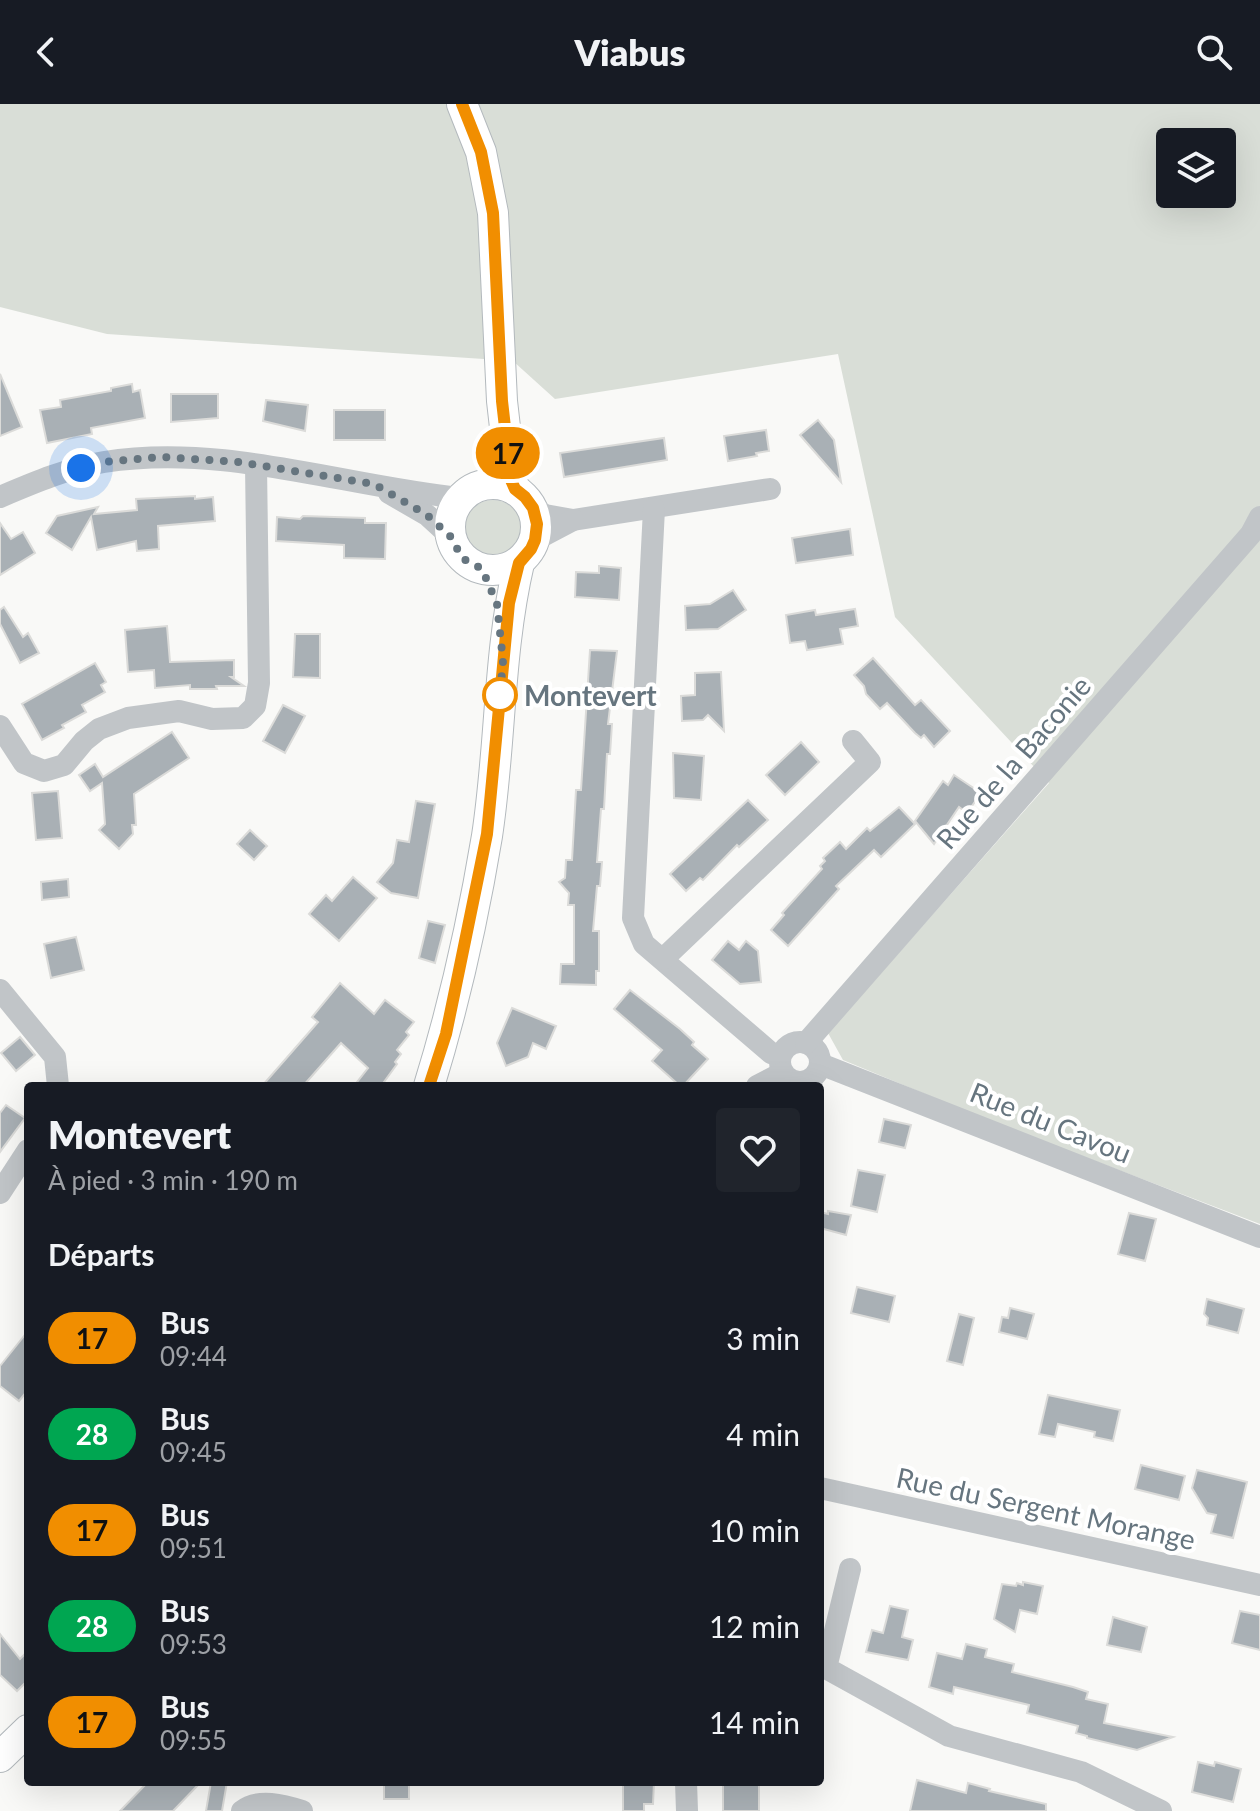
<!DOCTYPE html>
<html lang="fr">
<meta charset="utf-8">
<style>
:root{--surface:#171b24;--page:#20242c;--text:#f1f3f6;--muted:#9ea1a6}
body{margin:0;font-family:Lato,sans-serif;background:var(--page);color:var(--text);height:100vh;display:flex;flex-direction:column;font-size:30px;white-space:nowrap}
*{box-sizing:border-box;margin:0}
p{font-size:26px;color:var(--muted)}
.icon{flex:none;width:44px;height:44px;fill:none;stroke:currentColor;stroke-width:2;stroke-linecap:round;stroke-linejoin:round}
.map{position:relative;flex:1;overflow:hidden}
.drawer{position:absolute;left:24px;top:978px;width:800px;height:704px;display:flex;flex-direction:column;background:var(--surface);border-radius:8px;box-shadow:0 8px 32px #0002}
.drawer>*{flex:none}
.badge{padding:0 16px;border-radius:26px;font-size:28px;line-height:52px}
.buttons{position:absolute;left:1156px;top:24px;display:grid;gap:16px}
.buttons a{display:grid;place-items:center;width:80px;height:80px;border-radius:8px;background:var(--surface);box-shadow:0 8px 32px #0002;font-size:40px}
.you{position:absolute;width:40px;height:40px;margin:-20px;border:6px solid #fff;border-radius:50%;background:#1a73e8;box-shadow:0 0 0 12px #1a73e833}
.map>.badge{position:absolute;translate:-50% -50%;box-shadow:0 0 0 4px #fff}
h2{padding:0 24px;font-size:30px;line-height:72px}
.round{display:grid;place-items:center;flex:none;width:84px;height:84px;border-radius:8px;background:var(--page)}
.summary{display:flex;align-items:center;justify-content:space-between;height:136px;padding:0 24px}
h1{font-size:38px;font-weight:800;line-height:60px}
ul{padding:0;list-style:none}
li{display:flex;align-items:center;gap:24px;height:96px;padding:0 24px}
li div{flex:1}
li b{display:block;font-size:30px}
li em{font-style:normal}
li .badge{min-width:88px;font-weight:700;text-align:center}
header{display:flex;justify-content:space-between;align-items:center;height:104px;padding:0 24px;background:var(--surface);font-size:36px;font-weight:800}
.map>svg:first-child{display:block}
</style>
<header><svg class="icon" aria-label="back" viewBox="0 0 24 24"><path d="M15 5l-7 7 7 7"/></svg>Viabus<svg class="icon" aria-label="search" viewBox="0 0 24 24"><circle cx="10" cy="10" r="6"/><path d="M15 15l6 6"/></svg></header>
<div class="map">
<svg width="1260" height="1707" viewBox="0 0 1260 1707">
<rect width="100%" height="100%" fill="#f9f9f7"/>
<g fill="#d9ded7" fill-rule="evenodd">
<path d="M0 0H1260V1120L983 1014 843 956 828 929 1049 679 895 513 838 250 555 295 513 257 107 230 0 203ZM1170 38H1222V90H1170Z"/>
<circle cx="493" cy="425" r="29"/>
</g>
<g fill="#a9b0b5" stroke="#dbdbd9" stroke-width="2">
<path d="M0 270 22 323 0 332Z"/>
<path d="M132 280 133 288 140 286 145 314 91 324 92 330 47 339 40 306 61 303 60 296 111 287V284Z"/>
<path d="M171 290H218V314L171 318Z"/>
<path d="M266 296 308 301 305 327 263 317Z"/>
<rect x="334" y="306" width="51" height="30"/>
<path d="M818 316 834 336 841 378 800 331Z"/>
<path d="M766 326 769 347 756 349 757 352 728 357 724 332Z"/>
<path d="M664 334 667 356 564 373 560 349Z"/>
<path d="M195 392V395L213 393 215 417 158 422 159 445 137 447 136 437 97 446 91 413 72 446 46 429 57 412 98 403 94 410 137 406 136 395Z"/>
<path d="M303 412 365 414V419H386L385 455 344 454V441L276 437 277 413 300 415Z"/>
<path d="M0 419 11 435 23 428 35 449 0 471Z"/>
<path d="M850 425 853 451 796 459 792 434Z"/>
<path d="M599 462 621 464 619 496 575 493 576 468 599 469Z"/>
<path d="M733 486 746 506 718 525 686 526 685 502 710 500Z"/>
<path d="M4 503 23 533 28 529 39 549 20 559 0 520V506Z"/>
<path d="M855 505 858 522 840 525 843 540 807 546 805 537 790 539 786 511 815 506 816 511Z"/>
<path d="M167 522 170 558 234 556V573H231L244 582H216L217 585H190V581L155 584 154 566 128 568 125 526Z"/>
<path d="M295 530H320V574L293 573Z"/>
<path d="M590 546 617 547 608 620H612L610 650H607L604 705H601L597 758H602L600 782H597L593 827H599V867H596V881L560 880 561 860H574V801H568L569 789 559 778 565 774 566 756H572L576 686H581Z"/>
<path d="M873 554 915 601 921 596 950 627 934 643 924 631 921 634 915 629 887 599 880 605 866 590 864 582 854 571Z"/>
<path d="M95 559 106 578 101 581 105 588 82 601 86 608 62 621 64 624 42 636 22 600Z"/>
<path d="M721 568 724 627 708 611 703 616 682 617 681 592 695 591V569Z"/>
<path d="M283 601 305 612 285 649 263 637Z"/>
<path d="M172 628 189 654 134 690 136 721H132L133 730 119 745 99 726 105 720 102 679 90 687 79 671 95 660 103 673Z"/>
<path d="M801 638 819 658 785 691 766 671Z"/>
<path d="M673 649 704 652 701 696 674 694Z"/>
<path d="M954 671 981 689 967 709 959 703 934 740 915 717 943 677 948 681Z"/>
<path d="M58 687 62 734 36 736 32 689Z"/>
<path d="M748 696 768 716 739 743 737 741 703 776 700 774 686 787 670 770Z"/>
<path d="M416 697 435 700 418 794 391 789 377 778 393 759 397 736 409 738Z"/>
<path d="M899 703 915 720 881 753 874 746 836 782 839 785 788 842 771 826 784 811 782 809 822 765 820 762 825 757 823 754 840 738 846 745 867 724 870 727Z"/>
<path d="M250 726 267 742 254 756 237 740Z"/>
<path d="M353 773 377 794 339 837 309 810 326 791 332 797Z"/>
<path d="M68 775 69 793 42 796 41 778Z"/>
<path d="M428 817 445 821 435 859 419 854Z"/>
<path d="M76 833 84 866 51 874 44 840Z"/>
<path d="M728 837 739 846 746 837 758 847 761 878 740 880 712 856Z"/>
<path d="M340 879 374 910 385 896 414 918 406 928 409 931 397 946 401 950 395 958 397 960 381 982H354L368 964 341 939 303 982H262L318 918 312 913Z"/>
<path d="M630 886 680 925 694 938 692 941 708 955 683 982H680L652 957 662 946 614 905Z"/>
<path d="M512 904 556 922 546 945 533 939 528 953 506 962 497 939Z"/>
<path d="M20 933 35 951 16 967 1 949Z"/>
<path d="M6 1001 25 1014 0 1048V1009Z"/>
<path d="M884 1015 911 1021 905 1044 879 1038Z"/>
<path d="M858 1066 885 1071 877 1108 851 1102Z"/>
<path d="M828 1107 851 1111 846 1131 820 1124V1108L828 1110Z"/>
<path d="M1129 1109 1156 1115 1145 1157 1118 1150Z"/>
<path d="M857 1183 895 1192 889 1218 851 1209Z"/>
<path d="M1207 1195 1244 1205 1238 1229 1207 1221 1208 1214 1204 1210Z"/>
<path d="M1010 1204 1034 1210 1027 1235 999 1228 1002 1213 1008 1214Z"/>
<path d="M959 1210 974 1214 963 1261 947 1257Z"/>
<path d="M28 1227V1286L19 1297 0 1282V1262Z"/>
<path d="M1048 1291 1120 1306 1113 1337 1094 1333 1095 1328 1058 1320 1055 1333 1039 1330Z"/>
<path d="M1141 1361 1185 1372 1179 1396 1135 1385Z"/>
<path d="M1197 1366 1247 1378 1233 1434 1211 1429 1216 1411 1207 1409 1192 1384Z"/>
<path d="M1023 1478 1043 1482 1037 1510 1020 1506 1015 1528 994 1515 1002 1480 1016 1482 1017 1479 1023 1481Z"/>
<path d="M890 1502 908 1506 902 1533 913 1536 908 1556 866 1548 872 1526 883 1529Z"/>
<path d="M1240 1507 1260 1511V1546L1232 1539Z"/>
<path d="M1113 1513 1147 1523 1141 1548 1107 1541Z"/>
<path d="M0 1530 20 1555 28 1547V1576L17 1587 0 1571Z"/>
<path d="M966 1540 987 1545 985 1553 1014 1560 1012 1568 1073 1583 1088 1588 1086 1595 1108 1600 1104 1619 1173 1633 1137 1646 1087 1634V1632L1076 1629 1078 1622 1027 1609 1029 1601 954 1583 953 1590 929 1583 937 1549 962 1555Z"/>
<path d="M1198 1658 1214 1662 1215 1658 1241 1665 1233 1698 1192 1688Z"/>
<path d="M917 1676 966 1689 968 1679 990 1685 989 1687 1046 1700V1707H910Z"/>
<path d="M148 1678H201L173 1707H120Z"/>
<path d="M211 1678H227L222 1707H206Z"/>
<rect x="384" y="1678" width="25" height="17"/>
<path d="M623 1678H654L653 1700H644V1707H623Z"/>
<path d="M723 1679 759 1680V1707H723Z"/>
</g>
<g fill="none" stroke-linecap="round" stroke-linejoin="round">
<defs>
<g id="secondary">
<path d="M462 0 481 48 493 109 502 297 511 376 515 385"/>
<circle cx="493" cy="423" r="43"/>
<path d="M429 982C454 901 473 816 487 732 501 641 498 549 519 459"/>
<path d="M0 1653 28 1626"/>
</g>
</defs>
<use href="#secondary" stroke="#b3b9bd" stroke-width="32"/>
<g stroke="#c1c5c8" stroke-width="22">
<path d="M389 389 427 411 451 433"/>
<path d="M0 393C33 379 68 364 104 358 224 339 343 382 461 394"/>
<path d="M533 404 545 411 573 416 770 385"/>
<path d="M654 405 633 814 644 840 771 949 780 952"/>
<path d="M535 436 573 416"/>
<path d="M0 622 24 659 44 667 64 661 84 637 99 625 128 614 179 607 212 615 243 614 255 602 259 579 256 361"/>
<path d="M663 855 870 658 853 637"/>
<path d="M0 886 55 953 58 982"/>
<circle cx="800" cy="958" r="20"/>
<path d="M806 939 1251 430 1260 413"/>
<path d="M820 962 828 963 1260 1133"/>
<path d="M757 982 782 969"/>
<path d="M0 1089 28 1046"/>
<path d="M820 1384 1260 1481"/>
<path d="M850 1465 826 1564 949 1632 1081 1668 1161 1707"/>
<path d="M686 1678 687 1707"/>
<path d="M242 1707C258 1694 284 1701 302 1707"/>
</g>
<use href="#secondary" stroke="#fff" stroke-width="30"/>
</g>
<g fill="none" stroke-linecap="round" stroke-linejoin="round">
<defs>
<path id="line" d="M429 982 446 930 487 730 509 499 519 459 531 445 535 436 537 420 533 404 525 393 515 385 511 376 502 297 493 109 481 48 462 0"/>
</defs>
<use href="#line" stroke="#fff" stroke-width="18"/>
<use href="#line" stroke="#f18e00" stroke-width="12"/>
<path stroke="#66757f" stroke-width="8" stroke-dasharray="0 14.4" d="M81 364 102 358 162 353 239 358 374 380 427 411 451 433 462 454 482 465 497 500 503 557 500 591"/>
</g>
<circle fill="#fff" stroke="#f18e00" stroke-width="4" cx="500" cy="591" r="16"/>
<g text-anchor="middle" dominant-baseline="central" stroke-width="8" stroke-linejoin="round" paint-order="stroke">
<g font-size="28" font-weight="bold" fill="#66757f" stroke="#fff" text-anchor="start">
<text x="524" y="591">Montevert</text>
</g>
<g font-size="28" fill="#66757f" stroke="#fff">
<text transform="translate(1013 658) rotate(-49)">Rue de la Baconie</text>
<text transform="translate(1051 1018) rotate(22)">Rue du Cavou</text>
<text transform="translate(1046 1404) rotate(12)">Rue du Sergent Morange</text>
</g>
</g>
</svg>
<div class="buttons">
<a><svg class="icon" aria-label="layers" viewBox="0 0 24 24"><path d="M12 4l9 5-9 5-9-5zM3 14l9 5 9-5"/></svg></a>
</div>
<div class="you" style="left:81px;top:364px"></div>
<b class="badge" style="left:508px;top:349px;background:#f18e00;color:#111">17</b>
<section class="drawer">
<div class="summary"><div><h1>Montevert</h1><p>À pied · 3 min · 190 m</p></div><a class="round"><svg class="icon" aria-label="heart" viewBox="0 0 24 24"><path d="M12 20l-8-8c-3-5 5-10 8-4 3-6 11-1 8 4z"/></svg></a></div>
<h2>Départs</h2>
<ul>
<li><span class="badge" style="background:#f18e00;color:#111">17</span><div><b>Bus</b><p>09:44</p></div><em>3 min</em></li>
<li><span class="badge" style="background:#00a651;color:#fff">28</span><div><b>Bus</b><p>09:45</p></div><em>4 min</em></li>
<li><span class="badge" style="background:#f18e00;color:#111">17</span><div><b>Bus</b><p>09:51</p></div><em>10 min</em></li>
<li><span class="badge" style="background:#00a651;color:#fff">28</span><div><b>Bus</b><p>09:53</p></div><em>12 min</em></li>
<li><span class="badge" style="background:#f18e00;color:#111">17</span><div><b>Bus</b><p>09:55</p></div><em>14 min</em></li>
</ul>
</section>
</div>
